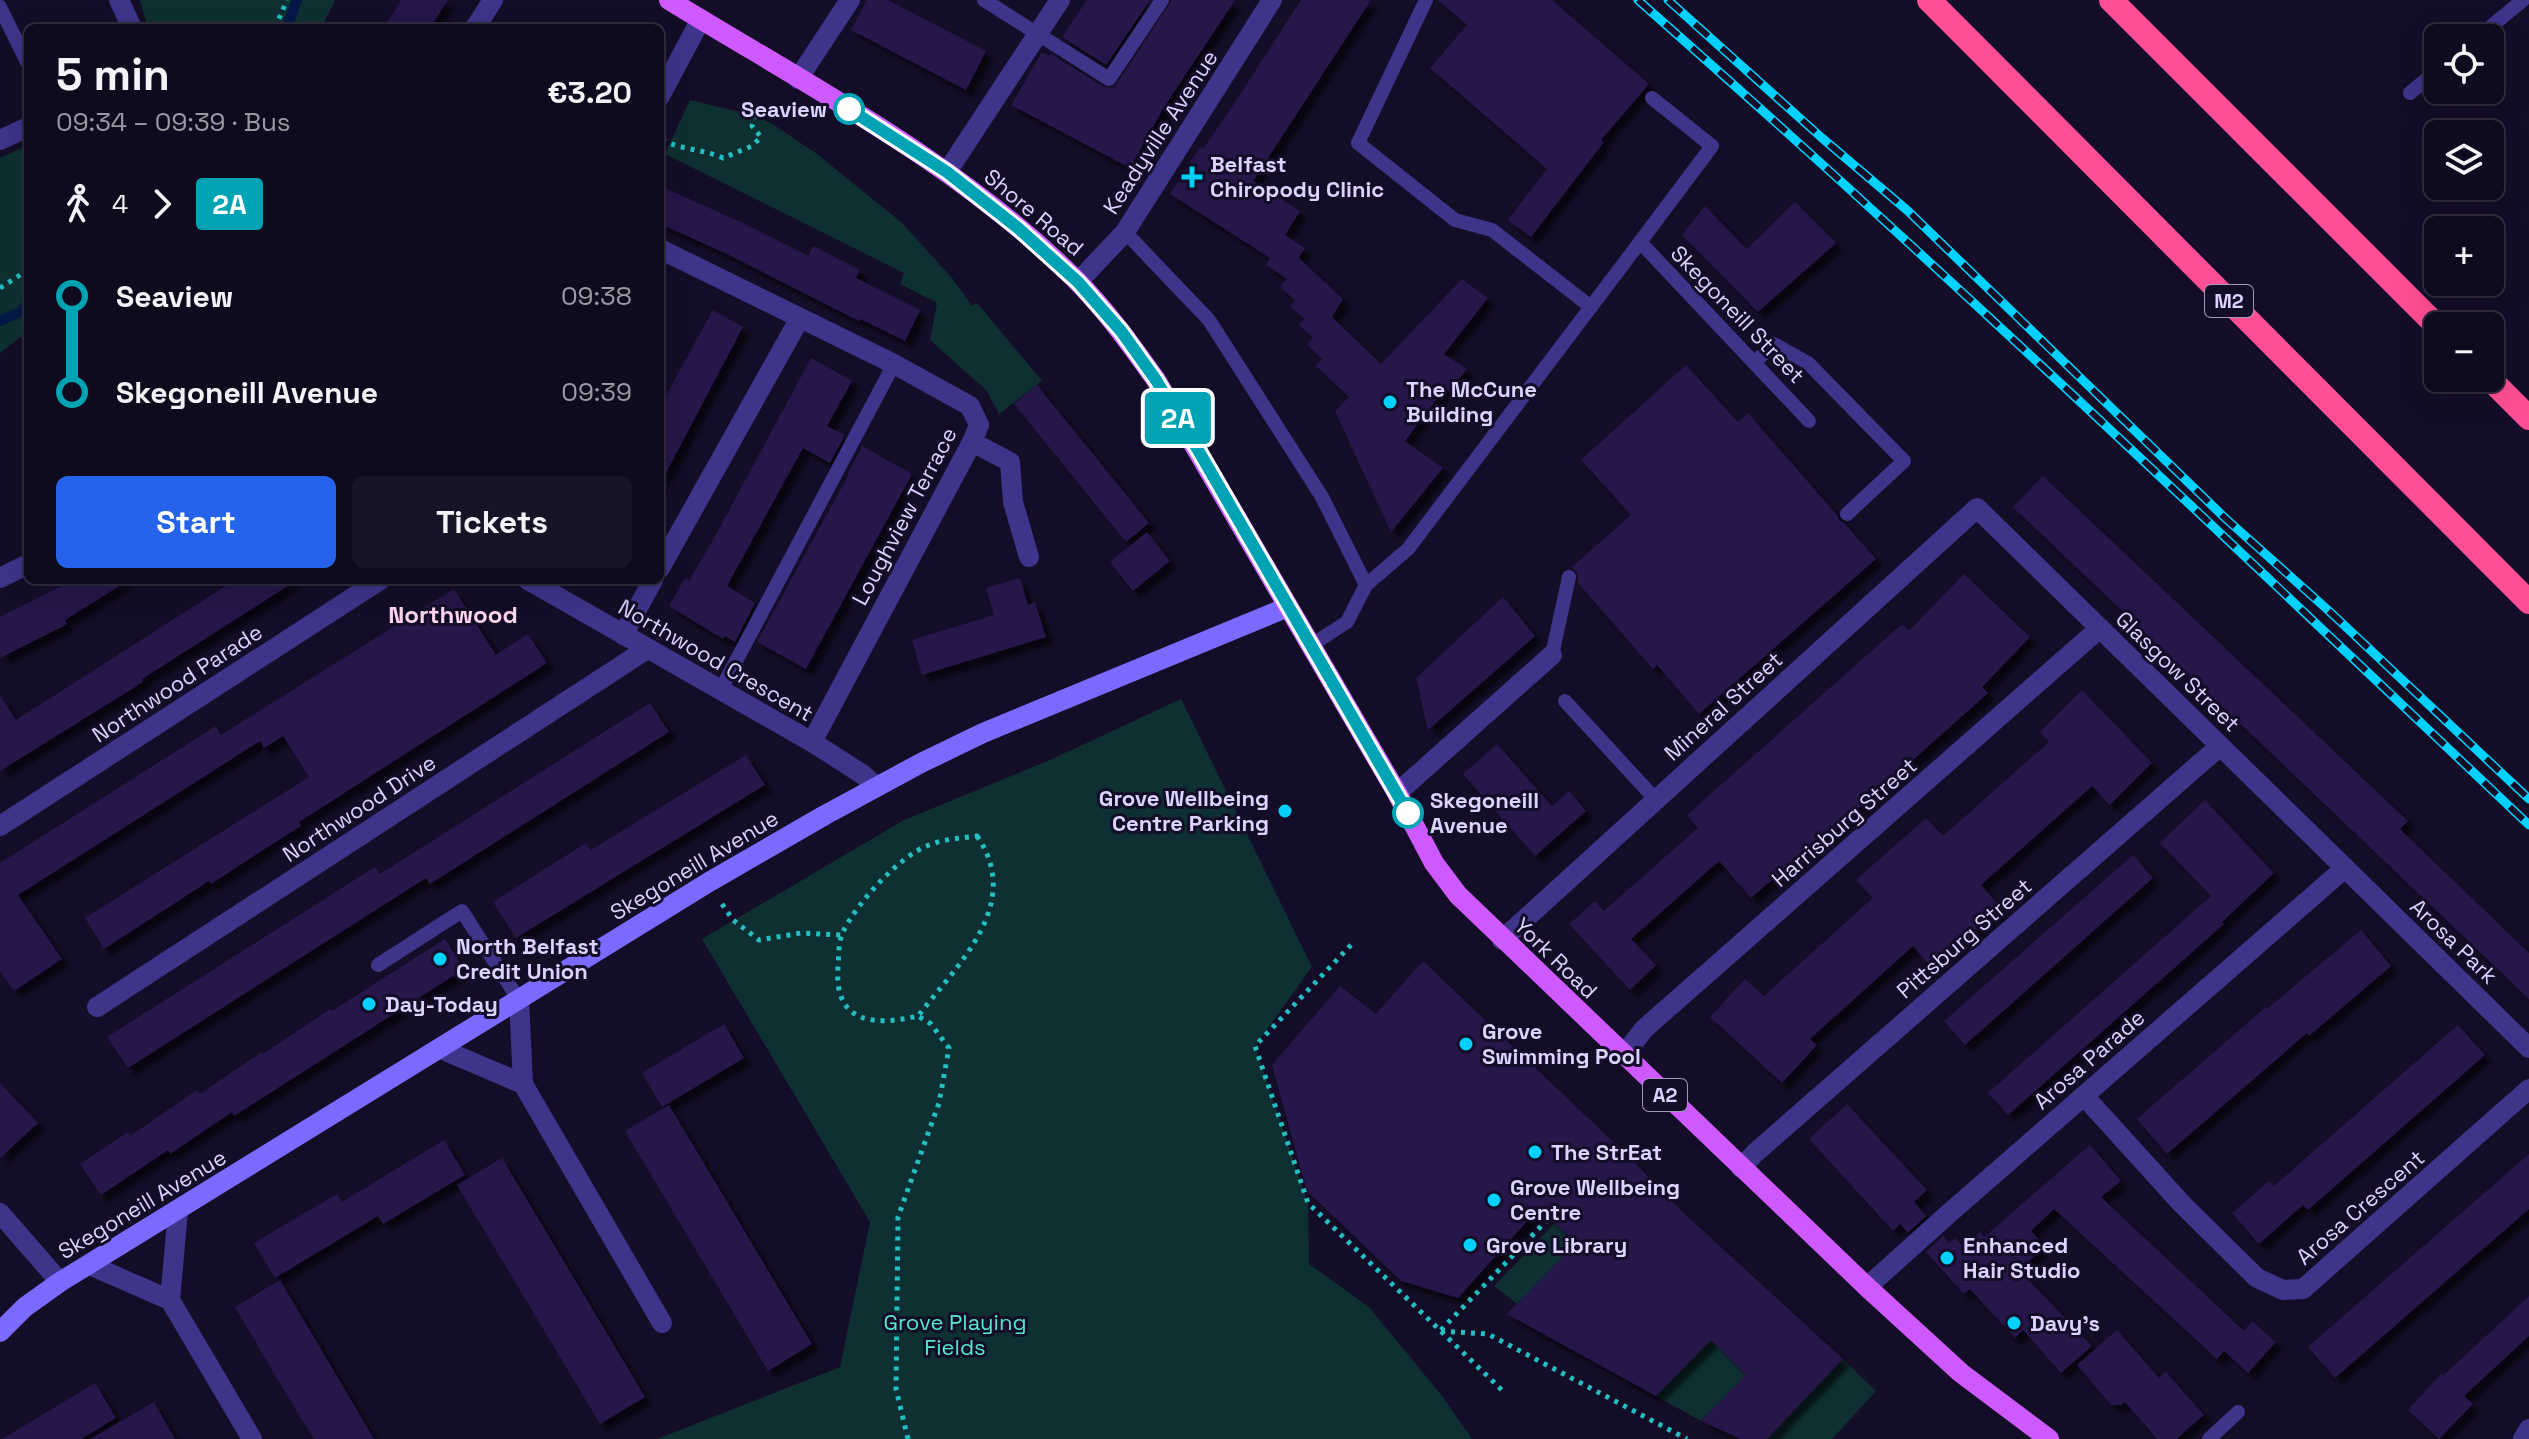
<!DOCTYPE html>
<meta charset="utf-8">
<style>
:root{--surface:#0f0a1d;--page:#181326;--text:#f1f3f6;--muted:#9b9aa4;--line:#2f2b3b;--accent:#2563eb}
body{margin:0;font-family:"Space Grotesk",sans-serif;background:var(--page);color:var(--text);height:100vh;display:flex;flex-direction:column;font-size:30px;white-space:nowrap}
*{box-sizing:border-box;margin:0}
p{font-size:26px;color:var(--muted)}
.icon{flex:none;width:44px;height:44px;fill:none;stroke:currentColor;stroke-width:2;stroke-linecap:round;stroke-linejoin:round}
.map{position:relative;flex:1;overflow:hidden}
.details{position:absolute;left:24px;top:24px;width:640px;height:560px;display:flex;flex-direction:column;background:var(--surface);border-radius:12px;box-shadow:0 8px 32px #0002,0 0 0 2px var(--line)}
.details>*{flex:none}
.badge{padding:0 16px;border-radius:6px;font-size:28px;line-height:52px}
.buttons{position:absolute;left:2424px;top:24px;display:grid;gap:16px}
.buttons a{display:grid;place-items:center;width:80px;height:80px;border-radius:12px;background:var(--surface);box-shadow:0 8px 32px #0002,0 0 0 2px var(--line);font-size:40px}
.map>.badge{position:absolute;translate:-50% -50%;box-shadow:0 0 0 4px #fff}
.legs{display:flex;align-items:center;gap:12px;height:88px;padding:0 32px;font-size:26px}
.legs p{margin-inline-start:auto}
.headline{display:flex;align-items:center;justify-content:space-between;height:136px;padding:0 32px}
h1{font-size:44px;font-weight:600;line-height:60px}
.primary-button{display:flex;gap:16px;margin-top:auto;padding:16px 32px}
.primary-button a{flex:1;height:92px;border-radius:12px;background:var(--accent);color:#fff;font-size:32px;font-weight:600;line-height:92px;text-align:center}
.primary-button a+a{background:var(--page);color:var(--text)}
ul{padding:0 32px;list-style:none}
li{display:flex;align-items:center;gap:28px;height:96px;font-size:30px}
li i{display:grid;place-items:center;width:12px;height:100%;margin:0 10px;background:currentColor}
li i::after{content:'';width:20px;height:20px;margin:-10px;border:6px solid;border-radius:50%;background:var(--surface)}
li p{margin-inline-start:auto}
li:first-child i{background:linear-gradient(#0000 50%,currentColor 0)}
li:last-child i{background:linear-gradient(currentColor 50%,#0000 0)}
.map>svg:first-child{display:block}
</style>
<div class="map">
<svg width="2529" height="1439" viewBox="0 0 2529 1439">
<defs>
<filter id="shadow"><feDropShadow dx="7" dy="7" stdDeviation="2" flood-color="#0009"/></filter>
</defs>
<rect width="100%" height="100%" fill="#140d27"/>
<g fill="#0f3032">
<path d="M140 0H335L321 28H148Z"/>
<path d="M690 100 756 116 774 125 817 154 902 223 952 278 972 306 977 303 1042 381 999 414 986 390 930 340 937 303 900 284 904 273 665 154Z"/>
<path d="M28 145V331L0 353V158Z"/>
<path d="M1181 699 1312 967 1255 1046 1308 1203 1309 1264 1369 1307 1442 1396 1472 1439H657L840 1367 870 1222 702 939 904 820 1050 760Z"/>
<path d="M1555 1223 1577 1243 1517 1304 1494 1286Z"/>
<path d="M1711 1340 1746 1375 1701 1421 1656 1396Z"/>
<path d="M1843 1359 1876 1391 1832 1439H1767Z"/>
</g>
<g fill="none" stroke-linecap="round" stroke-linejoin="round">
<g stroke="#051848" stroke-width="10">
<path d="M287 28 297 0"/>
<path d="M0 321 20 312 28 303"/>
</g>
</g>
<g fill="#26174a" filter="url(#shadow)">
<path d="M401 0H448L430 28H384Z"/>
<path d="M867 0H888L986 51 966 90 851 30Z"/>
<path d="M1087 0H1150L1106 65 1062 37Z"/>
<path d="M1172 0H1235L1164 107 1130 168 1011 105 1042 52 1049 56 1051 54 1104 87 1114 88Z"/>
<path d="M1301 0H1371L1253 181 1300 211 1285 235 1305 248 1299 258 1343 299 1332 317 1381 364 1462 279 1488 298 1444 354 1467 369 1449 392 1445 388 1405 441 1443 468 1391 532 1335 411 1349 397 1316 366 1322 359 1307 344 1313 338 1299 325 1304 319 1290 306 1295 301 1280 286 1287 279 1266 265 1270 258 1170 194 1200 147 1203 149 1230 110Z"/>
<path d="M1438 0H1552L1649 84 1601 140 1604 142 1531 237 1508 220 1547 169 1430 68 1467 25Z"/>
<path d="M660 186 743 223 808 256 813 246 860 270 856 278 920 310 905 341 860 319 859 321 725 253 660 224Z"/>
<path d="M1795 202 1836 243 1758 312 1682 235 1705 206 1747 249Z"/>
<path d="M713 310 743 327 660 484V406Z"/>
<path d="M811 358 852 381 827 426 845 435 830 463 803 448 727 586 755 603 735 642 725 636 723 639 669 606 685 578 689 581 718 531Z"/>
<path d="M1686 365 1738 422 1748 413 1837 515 1839 520 1845 524 1876 559 1699 714 1657 665 1653 669 1578 583V573L1572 567 1631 515 1581 460Z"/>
<path d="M1037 385 1149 523 1126 542 1014 404Z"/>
<path d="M862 446 912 474 806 669 757 642 849 474 848 473Z"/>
<path d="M2043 476 2408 821 2400 829 2529 953V999L2013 507Z"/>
<path d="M1147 532 1170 561 1133 591 1110 562Z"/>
<path d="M1964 574 2030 637 1982 687 1988 693 1848 818 1824 838 1822 836 1751 898 1719 861 1631 939 1656 965 1630 990 1569 924 1595 901 1604 911 1698 828 1687 815 1902 624 1909 631Z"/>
<path d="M1020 578 1028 605 1035 602 1046 637 922 675 912 640 994 615 986 588Z"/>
<path d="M73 580H129L65 620 67 624 0 658V617Z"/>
<path d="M235 580H297L142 679 143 682 0 771V695L16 720Z"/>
<path d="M454 589 496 655 528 634 547 663 299 822 301 826 260 852 211 884 209 881 104 949 85 918 309 777 283 736 264 748 260 741 18 895 62 959 14 991 0 971V863L216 726 221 735Z"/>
<path d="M1503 597 1535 636 1428 730 1416 678Z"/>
<path d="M2082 690 2152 763 2110 805 2092 786 1981 885 2001 908 1967 938 1966 936 1931 967 1913 946 1810 1039 1817 1045 1782 1083 1710 1017 1745 979 1764 996 1873 898 1856 880 1926 818 1943 836 2049 742 2040 732Z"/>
<path d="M650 703 669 732 430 884 426 878 128 1068 107 1037 375 867 380 874Z"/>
<path d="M1497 744 1552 806 1569 791 1586 811 1535 856 1463 774Z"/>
<path d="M746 755 765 785 516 938 493 902 586 843 591 850Z"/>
<path d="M2205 800 2274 873 2222 922 2224 924 2008 1115 1988 1093 2211 896 2160 843Z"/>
<path d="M2133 855 2153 878 1965 1045 1944 1021Z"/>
<path d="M2361 930 2391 966 2309 1036 2307 1033 2167 1154 2137 1119 2266 1007 2267 1009Z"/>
<path d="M445 939 464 969 234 1116 232 1112 170 1154 168 1150 101 1195 80 1164 128 1132 130 1136 197 1090 200 1094 262 1052 263 1054 330 1009 332 1011Z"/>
<path d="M1423 961 1623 1151 1687 1216 1843 1359 1767 1439H1741L1701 1421 1746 1375 1711 1340 1656 1396 1507 1314 1577 1243 1538 1209 1458 1298 1401 1281 1307 1191 1272 1065 1340 986 1376 1014Z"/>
<path d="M724 1024 744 1058 662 1107 642 1073Z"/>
<path d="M2458 1025 2485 1055 2308 1210 2303 1205 2259 1244 2232 1213 2269 1181 2274 1186Z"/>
<path d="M0 1083 38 1123 0 1158Z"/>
<path d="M1847 1104 1927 1190 1914 1202 1926 1216 1908 1233 1900 1224 1893 1231 1809 1139Z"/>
<path d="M669 1105 812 1344 768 1371 625 1131Z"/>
<path d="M444 1140 465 1175 383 1224 378 1216 275 1278 254 1243 337 1194 342 1202Z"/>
<path d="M2090 1145 2121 1181 2101 1197 2244 1331 2252 1321 2276 1342 2248 1373 2224 1351 2217 1359 2054 1209 2031 1231 2045 1247 2019 1270 2092 1346 2061 1373 2023 1330 2015 1338 1970 1289 1964 1294 1926 1252 1943 1236 1949 1243 1955 1238 1963 1247 1980 1232 1984 1237Z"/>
<path d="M2529 1154V1209L2335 1378 2308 1347Z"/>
<path d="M502 1158 645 1397 600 1424 457 1185Z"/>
<path d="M280 1280 351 1400 374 1439H314L282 1387 235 1307Z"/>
<path d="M2529 1296V1336L2464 1396 2473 1404 2439 1439 2408 1410 2441 1374 2443 1376Z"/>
<path d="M2117 1330 2159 1378 2166 1372 2204 1415 2176 1439H2157L2125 1402 2121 1405H2111L2077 1365Z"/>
<path d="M95 1383 116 1418 81 1439H2Z"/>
<path d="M154 1402 175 1439H90Z"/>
</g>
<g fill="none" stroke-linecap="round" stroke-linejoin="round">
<g stroke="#24bfc2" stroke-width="5" stroke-dasharray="4 6" stroke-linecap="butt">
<path d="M275 28 287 0"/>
<path d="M662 140C682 150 703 149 723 158L752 146 761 137 752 126 759 105"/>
<path d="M0 288 28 270"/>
<path d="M977 836C1024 904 958 964 918 1016 875 1026 834 1024 838 968 839 957 838 942 843 932 856 904 899 856 929 845 944 839 961 838 977 836Z"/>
<path d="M722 904 733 920 759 940 801 933 841 935"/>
<path d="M1351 945 1255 1046 1308 1203 1504 1392"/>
<path d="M1441 1330 1549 1218"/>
<path d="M1441 1331 1488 1334 1687 1439"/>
<path d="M908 1439 896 1389 898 1217 939 1103 949 1048 931 1024 918 1016"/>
</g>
<g stroke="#3e348a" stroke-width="14">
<path d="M984 0 1109 79 1162 0"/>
<path d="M1426 0 1358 143 1455 220 1492 230 1591 307"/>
<path d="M0 7 28 64"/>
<path d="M2477 38 2523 0"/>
<path d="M2410 93 2438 70"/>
<path d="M1125 232 1209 320 1322 497 1366 585 1347 622 1310 646"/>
<path d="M1640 242 1712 146 1652 98"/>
<path d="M1754 363 1774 344 1808 363 1904 461 1847 514"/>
<path d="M1366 585 1408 549 1640 242 1809 421"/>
<path d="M1552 655 1569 577"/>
<path d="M720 691 894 364"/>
<path d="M1565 701 1656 800"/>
<path d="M378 965 462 911 519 1000"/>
<path d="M2209 1439 2238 1412"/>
</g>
<g stroke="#3e348a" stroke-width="20">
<path d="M119 0 132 28"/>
<path d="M475 28 493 0"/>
<path d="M798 79 850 0"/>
<path d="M660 96 701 19"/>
<path d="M0 140 28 127"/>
<path d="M947 172 1060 0"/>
<path d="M660 249 894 364 970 406 979 425 972 442 812 742"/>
<path d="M1078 282 1125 232 1272 0"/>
<path d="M972 442 1010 462 1013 502 1029 557"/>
<path d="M660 568 800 318"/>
<path d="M0 578 28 564"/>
<path d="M528 580 812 742 862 774 877 787"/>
<path d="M623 635 653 580"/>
<path d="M1397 793 1552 655"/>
<path d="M0 826 380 580"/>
<path d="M1502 940 1977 508 2529 1048"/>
<path d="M519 1000 523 1084 662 1323"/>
<path d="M97 1007 647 649"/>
<path d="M441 1049 523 1084"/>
<path d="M1623 1056 1644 1029 2100 628"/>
<path d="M2084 1096 2182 1204 2257 1278 2283 1290 2303 1289 2529 1089"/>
<path d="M1741 1168 1755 1153 2220 746"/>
<path d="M178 1211 170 1300 252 1439"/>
<path d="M0 1213 60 1282"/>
<path d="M90 1265 170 1300"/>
<path d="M1867 1287 1946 1216 2345 868"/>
<path d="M2523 1439 2529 1429"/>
</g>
<path stroke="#7a6aff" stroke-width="20" d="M0 1332 25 1307 60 1282 709 882 825 815 921 763 983 733 1288 607"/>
<path stroke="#ce5aff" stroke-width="20" d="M669 0C809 86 959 163 1076 280 1106 310 1131 345 1156 380L1397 793 1434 863 1458 895 1867 1287 1961 1373 2049 1439"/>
<g stroke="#ff4e95" stroke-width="24">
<path d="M1929 0 2529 602"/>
<path d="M2111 0 2438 327"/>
<path d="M2489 378 2529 418"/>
</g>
<defs>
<g id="rail">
<path d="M1638 0C1942 267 2235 547 2529 825"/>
<path d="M1668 0 1822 138 1908 211 2225 518 2329 611 2529 799"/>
</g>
</defs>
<use href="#rail" stroke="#00d1fe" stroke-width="9"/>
<use href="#rail" stroke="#140d27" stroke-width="6" stroke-dasharray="18" stroke-linecap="butt"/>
</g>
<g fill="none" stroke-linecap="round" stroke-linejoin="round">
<defs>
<path id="line-1" d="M849 109 947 172 1018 228 1078 282 1121 331 1156 380 1198 450 1408 813"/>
</defs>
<use href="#line-1" stroke="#fff" stroke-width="18"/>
<use href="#line-1" stroke="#00a3b4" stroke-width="12"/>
</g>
<g fill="#fff" stroke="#00a3b4" stroke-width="4">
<circle cx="849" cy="109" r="14"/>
<circle cx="1408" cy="813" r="14"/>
</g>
<g fill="#00d1fe" stroke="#140d27" stroke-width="3">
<path d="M1188 165h8v8h8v8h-8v8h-8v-8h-8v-8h8z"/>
<circle cx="1390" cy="402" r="8"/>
<circle cx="1285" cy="811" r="8"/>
<circle cx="440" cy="959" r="8"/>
<circle cx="369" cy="1004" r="8"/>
<circle cx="1466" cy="1044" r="8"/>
<circle cx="1535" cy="1152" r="8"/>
<circle cx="1494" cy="1200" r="8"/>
<circle cx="1470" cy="1245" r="8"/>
<circle cx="1947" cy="1258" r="8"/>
<circle cx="2014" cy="1323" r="8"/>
</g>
<g text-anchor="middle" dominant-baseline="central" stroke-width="6" stroke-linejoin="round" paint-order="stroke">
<g fill="#140d27" stroke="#a098be" stroke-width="2">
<rect x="2205" y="285" width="48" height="32" rx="6"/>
<rect x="1643" y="1079" width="44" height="32" rx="6"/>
</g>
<g font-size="20" font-weight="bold" fill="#dcd3ff">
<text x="2229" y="301">M2</text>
<text x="1665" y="1095">A2</text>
</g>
<g font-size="22" font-weight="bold" fill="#dcd3ff" stroke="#140d27" text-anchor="end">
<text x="827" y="109">Seaview</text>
<text x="1430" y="800" text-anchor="start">Skegoneill<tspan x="1430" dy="25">Avenue</tspan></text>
</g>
<g font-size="22" fill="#dcd3ff" stroke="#140d27">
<text transform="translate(1160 132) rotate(-57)">Keadyville Avenue</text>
<text transform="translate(1034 212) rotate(40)">Shore Road</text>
<text transform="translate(1738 314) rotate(46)">Skegoneill Street</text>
<text transform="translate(904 516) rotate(-62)">Loughview Terrace</text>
<text transform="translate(716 660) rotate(30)">Northwood Crescent</text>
<text transform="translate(2178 671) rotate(44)">Glasgow Street</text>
<text transform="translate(177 683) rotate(-33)">Northwood Parade</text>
<text transform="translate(1723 706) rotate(-42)">Mineral Street</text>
<text transform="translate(359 808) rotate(-33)">Northwood Drive</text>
<text transform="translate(1844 822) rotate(-41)">Harrisburg Street</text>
<text transform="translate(694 865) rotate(-31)">Skegoneill Avenue</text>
<text transform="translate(1964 938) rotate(-41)">Pittsburg Street</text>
<text transform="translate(2454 941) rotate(44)">Arosa Park</text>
<text transform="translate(1556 958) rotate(44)">York Road</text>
<text transform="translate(2089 1059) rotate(-41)">Arosa Parade</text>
<text transform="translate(142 1204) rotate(-31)">Skegoneill Avenue</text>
<text transform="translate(2360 1207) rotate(-41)">Arosa Crescent</text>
</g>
<g font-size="22" font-weight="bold" fill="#dcd3ff" stroke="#140d27" text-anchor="start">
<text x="1210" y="164">Belfast<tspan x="1210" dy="25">Chiropody Clinic</tspan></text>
<text x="1406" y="389">The McCune<tspan x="1406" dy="25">Building</tspan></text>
<text x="1269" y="798" text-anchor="end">Grove Wellbeing<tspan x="1269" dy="25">Centre Parking</tspan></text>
<text x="456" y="946">North Belfast<tspan x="456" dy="25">Credit Union</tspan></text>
<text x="385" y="1004">Day-Today</text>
<text x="1482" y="1031">Grove<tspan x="1482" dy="25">Swimming Pool</tspan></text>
<text x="1551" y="1152">The StrEat</text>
<text x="1510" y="1187">Grove Wellbeing<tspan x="1510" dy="25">Centre</tspan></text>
<text x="1486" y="1245">Grove Library</text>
<text x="1963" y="1245">Enhanced<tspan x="1963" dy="25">Hair Studio</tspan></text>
<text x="2030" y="1323">Davy's</text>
</g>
<g font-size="22" fill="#54ead0" stroke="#140d27">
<text x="955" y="1322">Grove Playing<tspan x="955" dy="25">Fields</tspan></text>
</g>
<g font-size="24" font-weight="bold" fill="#ffd5ed" stroke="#140d27">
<text x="453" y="614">Northwood</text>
</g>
</g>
</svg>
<div class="buttons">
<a><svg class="icon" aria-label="locate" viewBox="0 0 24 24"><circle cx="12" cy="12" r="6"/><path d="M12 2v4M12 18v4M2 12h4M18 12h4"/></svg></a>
<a><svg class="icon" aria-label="layers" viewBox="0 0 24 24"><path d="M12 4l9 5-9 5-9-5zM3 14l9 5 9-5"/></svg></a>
<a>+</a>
<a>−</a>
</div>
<b class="badge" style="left:1178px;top:418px;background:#00a3b4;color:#fff">2A</b>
<section class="details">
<div class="headline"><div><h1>5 min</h1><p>09:34 – 09:39 · Bus</p></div><b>€3.20</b></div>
<div class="legs"><svg class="icon" aria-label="walk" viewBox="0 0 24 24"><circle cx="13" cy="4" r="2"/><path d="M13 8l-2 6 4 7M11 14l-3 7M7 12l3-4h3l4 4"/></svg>4<svg class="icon" aria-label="forward" viewBox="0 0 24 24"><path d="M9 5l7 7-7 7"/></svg><b class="badge" style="background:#00a3b4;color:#fff">2A</b></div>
<ul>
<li><i style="color:#00a3b4"></i><b>Seaview</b><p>09:38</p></li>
<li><i style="color:#00a3b4"></i><b>Skegoneill Avenue</b><p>09:39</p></li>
</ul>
<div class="primary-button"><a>Start</a><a>Tickets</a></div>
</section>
</div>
